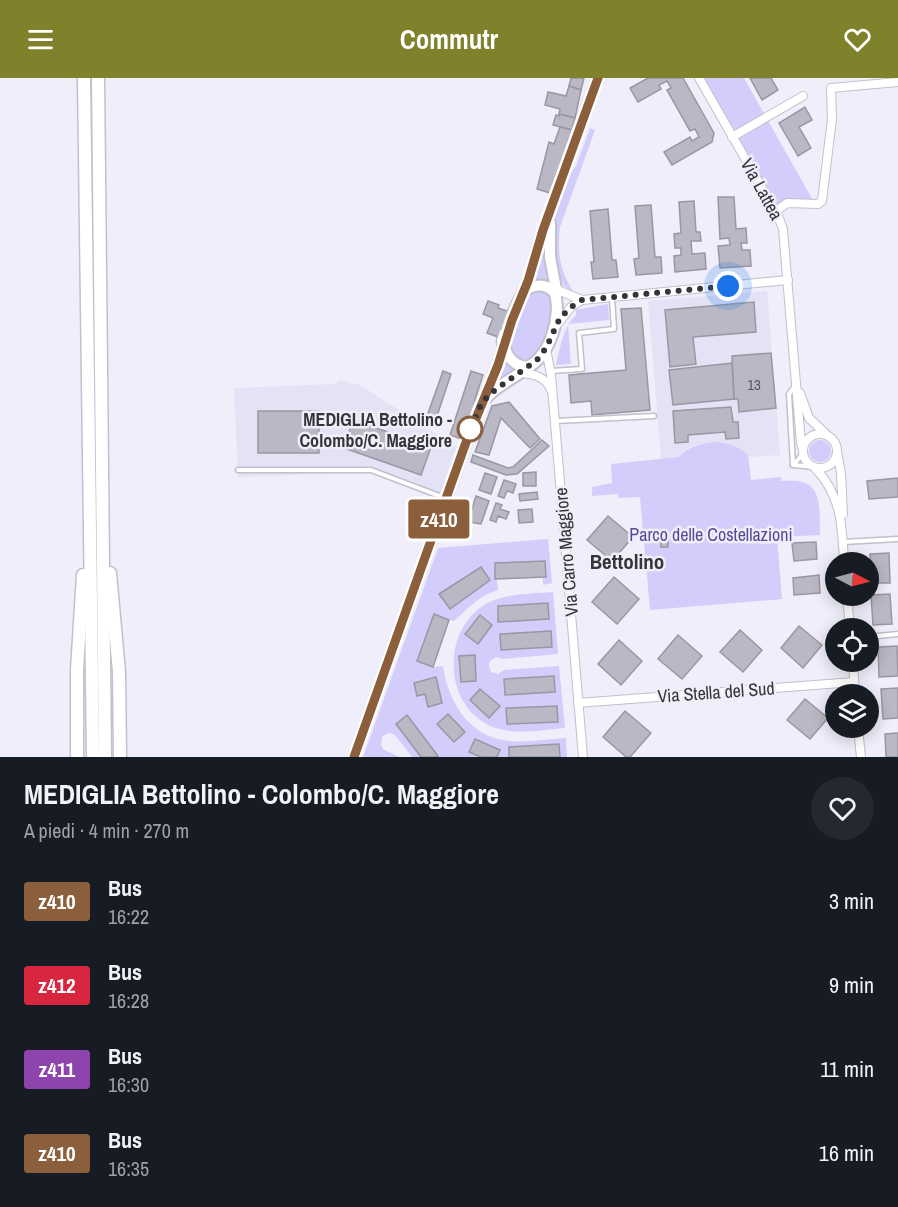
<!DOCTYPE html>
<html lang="it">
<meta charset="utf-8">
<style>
:root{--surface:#171b24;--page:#242831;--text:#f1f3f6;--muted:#9ea1a6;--accent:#80822b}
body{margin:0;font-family:"Archivo Narrow",sans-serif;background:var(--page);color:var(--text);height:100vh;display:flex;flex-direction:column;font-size:22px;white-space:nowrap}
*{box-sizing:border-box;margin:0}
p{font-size:20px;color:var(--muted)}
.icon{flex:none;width:33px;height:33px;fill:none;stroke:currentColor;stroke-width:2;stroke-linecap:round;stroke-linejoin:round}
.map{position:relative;height:679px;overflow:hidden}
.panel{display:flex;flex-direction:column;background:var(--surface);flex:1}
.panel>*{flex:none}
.badge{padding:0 12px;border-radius:4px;font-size:21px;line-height:39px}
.needle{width:39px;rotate:96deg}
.fabs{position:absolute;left:825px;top:474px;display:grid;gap:12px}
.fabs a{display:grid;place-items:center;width:54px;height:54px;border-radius:50%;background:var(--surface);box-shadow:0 3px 15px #0003;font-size:30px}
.you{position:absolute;width:30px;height:30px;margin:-15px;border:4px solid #fff;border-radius:50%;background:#1a73e8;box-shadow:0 0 0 9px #1a73e833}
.map>.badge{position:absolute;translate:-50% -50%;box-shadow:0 0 0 3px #fff}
.round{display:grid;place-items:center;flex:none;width:63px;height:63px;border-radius:32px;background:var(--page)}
.head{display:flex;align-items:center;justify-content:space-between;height:102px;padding:0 24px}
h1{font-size:28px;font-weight:700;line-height:45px}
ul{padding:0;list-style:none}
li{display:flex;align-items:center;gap:18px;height:84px;padding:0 24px}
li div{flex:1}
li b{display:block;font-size:22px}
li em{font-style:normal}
li .badge{min-width:66px;font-weight:700;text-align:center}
header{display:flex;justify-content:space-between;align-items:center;height:78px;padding:0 24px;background:var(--accent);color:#fff;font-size:27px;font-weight:700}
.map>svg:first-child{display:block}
</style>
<header><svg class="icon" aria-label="menu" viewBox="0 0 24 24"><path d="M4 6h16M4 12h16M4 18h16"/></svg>Commutr<svg class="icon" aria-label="heart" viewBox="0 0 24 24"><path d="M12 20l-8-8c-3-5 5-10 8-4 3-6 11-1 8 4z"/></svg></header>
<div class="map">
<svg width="898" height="679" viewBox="0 0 898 679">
<rect width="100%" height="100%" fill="#efeefa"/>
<g fill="#e4e2f5">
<path d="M767 213 780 377 748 379V377L698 366 685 372 679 379 661 381 648 223Z"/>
<path d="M340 302 360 307 458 370 440 421 369 394 238 399 234 310 335 306Z"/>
</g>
<g fill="#d2cdfb">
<path d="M699 0H744L815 126 787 125 775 134Z"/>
<path d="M590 50 595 52 560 149C557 176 560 193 574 215L564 208 558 195 554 178V145L567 100 576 88Z"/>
<path d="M543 168 550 204 542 201 533 202Z"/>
<path d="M542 212 550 216C551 221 553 227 553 231 554 248 541 283 521 282 501 271 518 231 528 216L532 214Z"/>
<path d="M608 226 609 242 568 246 571 286 555 287C558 283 557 279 559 274 562 261 566 246 576 237V232Z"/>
<path d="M506 282 518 291 495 306 505 283Z"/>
<circle cx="820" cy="373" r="11"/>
<path d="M714 364C728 365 737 367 748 377L751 402 781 399V403C824 398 819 425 820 457L777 459 782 521 650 532 640 419 618 420V416L592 418V409L612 405 611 386 679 379C689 368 700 366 714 364Z"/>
<path d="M548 461 552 505 543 507V500L546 499 545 483 495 485 498 512C479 518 468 530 454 543L434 537 418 583 433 589 443 588C448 624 469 659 509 663 527 665 547 661 566 660L567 679H412L395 657 390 655 382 658 381 667 383 671 399 679H363L438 470Z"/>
<path d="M553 514 558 576 503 581 496 579 489 584V589L491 594 498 596 504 592 559 588 565 650C542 652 518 657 496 650 445 633 440 559 481 529 501 515 530 516 553 514Z"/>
</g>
<g fill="#b9b8c4" stroke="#9897a3" stroke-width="1.5">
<path d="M571 0H584L581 12 569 8Z"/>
<path d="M648 0H683L714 55 712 64 672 87 664 74 690 59 692 63 699 59 695 51 690 53 667 12 671 10 667 3 659 7 661 11 638 24 630 10Z"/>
<path d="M750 0H771L778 12 762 22Z"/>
<path d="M569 8 581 12 575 40 559 36 560 31 545 27 548 14 566 18Z"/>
<path d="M805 29 812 42 799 49 811 70 798 78 779 45Z"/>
<path d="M559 36 575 40 572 52 553 47 556 37 559 38Z"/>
<path d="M560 49 572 52 550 115 537 111 549 64 554 66Z"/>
<path d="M718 119H734L736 151 746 150 747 165H741L742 172H750L751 188 720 190 718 168 730 167 729 160 720 161Z"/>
<path d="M694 123 696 154H700L701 163H691L692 176 705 175 706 191 675 194 674 178 681 177V170H675L674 156 681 155 679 124Z"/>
<path d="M651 127 655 179H661L662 195 636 197 634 181 639 180 635 128Z"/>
<path d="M608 131 612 182H616L618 199 593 201 591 184H594L590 133Z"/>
<path d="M488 223 499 227 498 230 507 233 498 259 487 255 493 240 483 236Z"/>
<path d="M754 224 756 254 693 259 696 286 670 289 665 232Z"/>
<path d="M641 230 650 332 592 337 591 323 571 325 569 297 626 292 621 231Z"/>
<path d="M771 275 776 330 739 334 738 321H734L732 278Z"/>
<path d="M732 285 734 321 673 327 669 292Z"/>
<path d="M443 293 451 296 435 344 426 341Z"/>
<path d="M471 293 483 297 462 361 450 357Z"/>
<path d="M509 324 540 361 530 370 501 340 489 377 475 374 492 328Z"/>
<path d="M731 329 733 344H738L739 360 726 361 725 354 688 357V364L675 365 673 333Z"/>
<rect x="258" y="333" width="61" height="42"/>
<path d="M353 342 431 369 421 397 344 370Z"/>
<path d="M542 362 549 368 517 396 506 397 471 384 473 377 508 390 513 389Z"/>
<path d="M536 394V408H523V395Z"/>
<path d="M485 395 497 399 491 416 479 412Z"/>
<path d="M898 400V419L869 421 867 403Z"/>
<path d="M504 402 516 406 513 415 507 413 504 420 498 418Z"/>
<path d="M537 414 538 421 520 423 519 416Z"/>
<path d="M476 418 489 423 481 446 468 444Z"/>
<path d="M496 425 502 427 500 431 509 434 506 441 498 438 496 444 490 442Z"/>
<path d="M532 431 533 444 519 445 518 432Z"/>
<path d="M608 438 633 459 612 483 587 462Z"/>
<rect x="661" y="463" width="7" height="6"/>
<path d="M816 464 817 481 794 483 792 465Z"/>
<path d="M889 475 890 505H871L870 476Z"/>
<path d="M545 483 546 499 495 501V485Z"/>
<path d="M481 489 490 502 450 531 439 516Z"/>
<path d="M819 497 820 515 794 517 793 500Z"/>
<path d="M614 499 639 521 617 546 592 524Z"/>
<path d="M890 516 892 546 873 547 871 517Z"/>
<path d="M548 525 549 541 498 544V528Z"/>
<path d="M434 536 449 542 433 589 417 583Z"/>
<path d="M480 537 492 547 478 566 465 556Z"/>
<path d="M799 548 822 567 803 590 781 570Z"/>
<path d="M740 552 762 572 743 594 720 574Z"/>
<path d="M551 553 552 569 501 572 500 556Z"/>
<path d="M678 557 702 578 682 601 658 581Z"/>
<path d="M619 562 642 583 621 607 598 586Z"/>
<path d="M897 568 898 598 879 599 878 569Z"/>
<path d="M475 577 476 603 461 604 459 578Z"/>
<path d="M554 598 555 614 505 617 504 601Z"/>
<path d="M436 599 442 625 428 629 425 616 417 618 414 605Z"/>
<path d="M898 610V640L883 641 881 611Z"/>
<path d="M480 611 500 628 489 640 470 622Z"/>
<path d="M805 621 828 640 810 661 787 642Z"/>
<path d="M557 628 558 644 507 646 506 630Z"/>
<path d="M625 633 651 655 630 679H626L603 659Z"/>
<path d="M448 636 465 654 454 664 437 646Z"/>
<path d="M407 637 438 678 436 679H421L396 646Z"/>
<path d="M898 655V679H886L885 656Z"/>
<path d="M475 661 500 672 497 679H481L469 674Z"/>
<path d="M559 666 560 679H509V669Z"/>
</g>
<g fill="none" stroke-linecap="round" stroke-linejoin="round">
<defs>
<g id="service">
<path d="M500 270 499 263 502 254"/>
<path d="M551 293 582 291 579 255 614 251 612 220"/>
<path d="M556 343 654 338"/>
<path d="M794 386 803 376"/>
<path d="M793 387 789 316 795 308"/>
<path d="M793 387 814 389"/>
<path d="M238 392H371L445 420"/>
<path d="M843 464 898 461"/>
<path d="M868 559 898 556"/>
</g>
<g id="minor">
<path d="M699 0 778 138 783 151 801 365 803 371"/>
<path d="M732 59 803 18"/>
<path d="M775 134 787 125 818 126 822 123 832 41 831 10 898 4"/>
<path d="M553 210 582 222 788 202"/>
<path d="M556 248 571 229 582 222"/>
<path d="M546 271 551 297 583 679"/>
<path d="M521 295C534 296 546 299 551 312"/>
<path d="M800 315 809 340 827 357"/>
<circle cx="820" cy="373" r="17"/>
<path d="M837 374 841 395 843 436"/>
<path d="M815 390C842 418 842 448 844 484"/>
<path d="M847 518 850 550"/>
<path d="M853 584 855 616"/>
<path d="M578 625 854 604"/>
<path d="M858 650 861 679"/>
</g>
<g id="secondary">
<path d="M550 145V179L557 216"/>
<path d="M523 214C533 206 545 205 554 214 563 234 550 282 526 289 513 287 504 277 505 263 507 242 520 223 528 203 534 186 537 168 544 151 562 101 579 50 598 0"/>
<path d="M484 320 498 287 504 267"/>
<path d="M354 679 478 331C489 310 516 300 534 285"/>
</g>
<g id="trunk">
<path d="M84 0 93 679"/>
<path d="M98 0 105 679"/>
<path d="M110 495 119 594 120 679"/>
<path d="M77 679V592L83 497"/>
</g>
</defs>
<use href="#service" stroke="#c1c0cc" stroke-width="7"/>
<use href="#minor" stroke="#c1c0cc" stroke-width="10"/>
<use href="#secondary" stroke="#c1c0cc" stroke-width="14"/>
<use href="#trunk" stroke="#c1c0cc" stroke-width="15"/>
<use href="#service" stroke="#fff" stroke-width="4"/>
<use href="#minor" stroke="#fff" stroke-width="8"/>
<use href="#secondary" stroke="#fff" stroke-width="10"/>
<use href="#trunk" stroke="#fff" stroke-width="12"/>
</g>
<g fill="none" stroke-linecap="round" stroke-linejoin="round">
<defs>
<path id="line" d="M354 679 465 367 498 287 512 242 528 203 543 152 598 0"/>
</defs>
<use href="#line" stroke="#fff" stroke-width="14"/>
<use href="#line" stroke="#8b5e3c" stroke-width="9"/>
<path stroke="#353439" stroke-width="6" stroke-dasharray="0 10.8" d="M470 351 469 355 482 324 495 312 537 282 546 270 560 240 571 229 582 222 728 208"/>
</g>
<circle fill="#fff" stroke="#8b5e3c" stroke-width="3" cx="470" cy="351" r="12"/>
<g text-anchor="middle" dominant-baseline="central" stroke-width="5" stroke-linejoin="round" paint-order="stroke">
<g font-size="15" fill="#56555c">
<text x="754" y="306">13</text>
</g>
<g font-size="18" fill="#353439" stroke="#efeefa">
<text transform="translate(762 111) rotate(61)">Via Lattea</text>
<text transform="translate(566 474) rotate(-95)">Via Carro Maggiore</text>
<text transform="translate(716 614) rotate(-4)">Via Stella del Sud</text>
</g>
<g font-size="18" font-weight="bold" fill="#353439" stroke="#efeefa" text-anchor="end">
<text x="452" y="341">MEDIGLIA Bettolino -<tspan x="452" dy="21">Colombo/C. Maggiore</tspan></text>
</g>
<g font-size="18" fill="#584895" stroke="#efeefa">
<text x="711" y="456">Parco delle Costellazioni</text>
</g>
<g font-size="21" font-weight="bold" fill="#353439" stroke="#efeefa">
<text x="627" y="483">Bettolino</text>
</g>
</g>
</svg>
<div class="fabs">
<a><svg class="needle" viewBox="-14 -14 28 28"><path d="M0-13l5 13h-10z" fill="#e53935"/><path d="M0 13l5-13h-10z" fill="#9ea1a6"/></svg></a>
<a><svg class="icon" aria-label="locate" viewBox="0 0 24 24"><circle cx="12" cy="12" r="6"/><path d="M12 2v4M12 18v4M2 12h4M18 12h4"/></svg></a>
<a><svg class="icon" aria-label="layers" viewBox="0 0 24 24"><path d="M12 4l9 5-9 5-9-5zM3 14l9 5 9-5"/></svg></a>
</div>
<div class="you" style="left:728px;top:208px"></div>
<b class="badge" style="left:439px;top:441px;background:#8b5e3c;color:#fff">z410</b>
</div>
<section class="panel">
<div class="head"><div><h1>MEDIGLIA Bettolino - Colombo/C. Maggiore</h1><p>A piedi · 4 min · 270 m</p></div><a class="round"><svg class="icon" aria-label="heart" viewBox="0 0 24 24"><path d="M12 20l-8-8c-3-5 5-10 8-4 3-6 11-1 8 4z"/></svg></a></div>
<ul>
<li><span class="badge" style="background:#8b5e3c;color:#fff">z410</span><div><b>Bus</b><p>16:22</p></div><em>3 min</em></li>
<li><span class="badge" style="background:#d7263d;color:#fff">z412</span><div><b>Bus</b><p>16:28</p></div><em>9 min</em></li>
<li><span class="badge" style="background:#8e44ad;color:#fff">z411</span><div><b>Bus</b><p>16:30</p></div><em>11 min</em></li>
<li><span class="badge" style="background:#8b5e3c;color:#fff">z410</span><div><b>Bus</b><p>16:35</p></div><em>16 min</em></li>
</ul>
</section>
